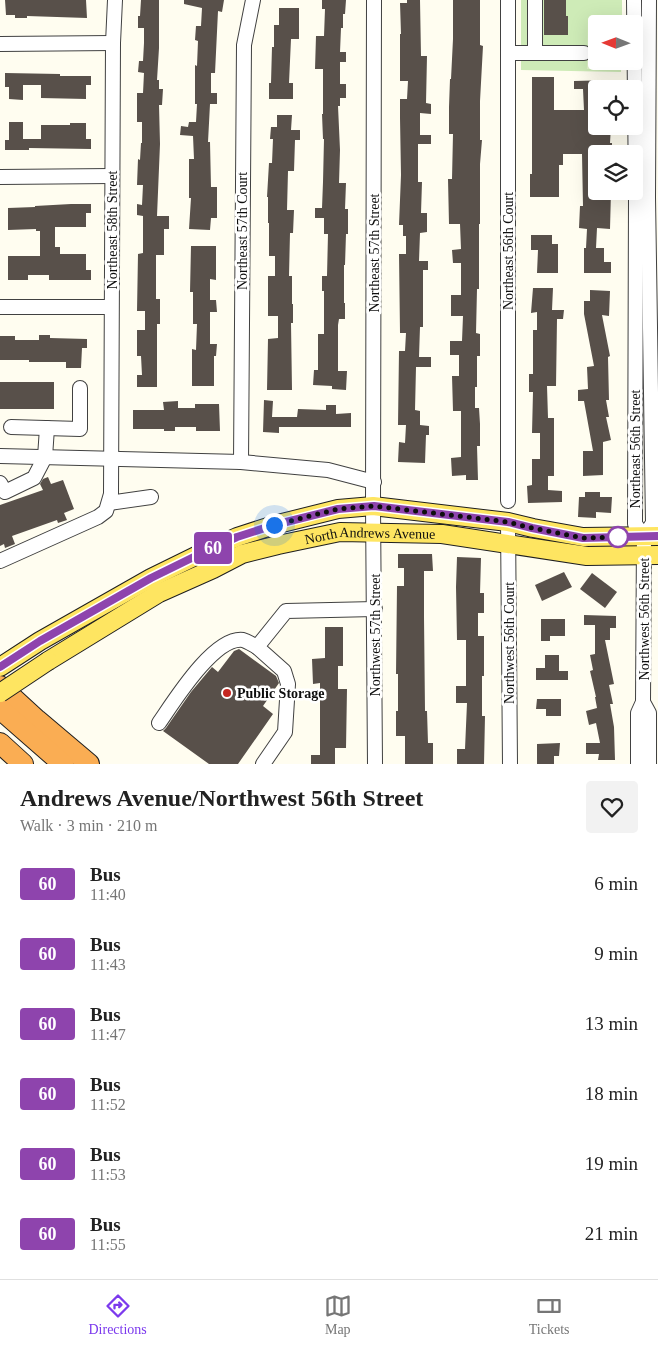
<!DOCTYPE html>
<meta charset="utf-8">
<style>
:root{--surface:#fff;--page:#f2f2f2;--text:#222;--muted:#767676;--line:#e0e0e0;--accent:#7c3aed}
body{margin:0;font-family:"Times New Roman",serif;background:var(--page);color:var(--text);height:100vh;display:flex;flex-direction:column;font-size:19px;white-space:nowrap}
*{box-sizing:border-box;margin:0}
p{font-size:16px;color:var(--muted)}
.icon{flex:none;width:28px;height:28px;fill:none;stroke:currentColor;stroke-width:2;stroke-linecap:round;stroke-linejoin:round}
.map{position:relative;height:764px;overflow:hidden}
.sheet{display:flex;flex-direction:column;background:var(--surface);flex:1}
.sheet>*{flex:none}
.badge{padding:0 10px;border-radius:4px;font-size:18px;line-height:32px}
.needle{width:32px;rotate:271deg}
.controls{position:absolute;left:588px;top:15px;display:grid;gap:10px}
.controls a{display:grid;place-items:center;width:55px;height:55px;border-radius:5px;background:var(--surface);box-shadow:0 5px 20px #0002;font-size:25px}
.you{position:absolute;width:25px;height:25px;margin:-12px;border:4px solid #fff;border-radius:50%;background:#1a73e8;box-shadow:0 0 0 8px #1a73e833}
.map>.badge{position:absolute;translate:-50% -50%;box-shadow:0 0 0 2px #fff}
.round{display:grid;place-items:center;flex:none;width:52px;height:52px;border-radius:5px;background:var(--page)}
.summary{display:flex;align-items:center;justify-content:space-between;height:85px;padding:0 20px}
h1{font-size:24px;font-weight:800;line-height:38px}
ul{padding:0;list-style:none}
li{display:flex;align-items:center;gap:15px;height:70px;padding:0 20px}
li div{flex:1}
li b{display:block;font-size:19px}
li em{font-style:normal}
li .badge{min-width:55px;font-weight:700;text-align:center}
.tabs{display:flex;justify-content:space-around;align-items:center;height:70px;border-top:1px solid var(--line);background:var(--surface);font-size:14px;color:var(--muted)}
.tabs a{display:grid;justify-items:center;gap:2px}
.tabs .selected{color:var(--accent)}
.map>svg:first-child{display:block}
</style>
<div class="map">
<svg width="658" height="764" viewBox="0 0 658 764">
<rect width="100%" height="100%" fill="#fffdf0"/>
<path fill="#ceebb7" d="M521 0H622V24H596V61H621V72L521 70Z"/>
<path fill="#e1f2ca" d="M588 18H619V24H596V61H619V69H587Z"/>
<g fill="#58504a">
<path d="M5 0H86L87 18 27 16V18H15V15H6Z"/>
<path d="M141 0H159V48L157 80H159V89H163L162 105H159L160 144 157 216H169V229H164V255H156V299H160V324H157V387H137V375H142L141 356H137V330H145V311H137L138 254 143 253V216L137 215V204L142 205 143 185H137L138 159 140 160 141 143H142V122H137V93H143L144 73 138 72 139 61H143L144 43V28H138V16H140Z"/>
<path d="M184 0H224L222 12 218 11 215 73H211V93H217V104H210L208 142H210L211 187H217V218H211L210 230 189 229 191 198H189V159H194L193 136 180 135 181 126 188 127 189 122H196L197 104H195V65L197 66 198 41 195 40 196 26H201L202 8 184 4Z"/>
<path d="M322 0H346L345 14H343V28H341L340 52H346V62H340V84H346V98H340V106H338L340 150 339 183H346L345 209H348V234H346L345 265H344V303H345V319H339L338 325V371H347L346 390 332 389V386L313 385 314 370H318V334H324V291H322V276H327L328 234H324V218H315V208H322L323 182 324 139H323L322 114H323V69H315L316 36H324L325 9H322Z"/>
<path d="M407 0H420L421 56H427L426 103 431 104V114L420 113V135H431V144H418V182H422L421 213H427V232L420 233 419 261H428V270H423V327H420L419 357H431V367H416L415 410 420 411V425L429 426V435H426L425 463 398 462 399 442 405 443 406 425H398L399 351H405L406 333H400L399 254H406V236H403V225H399L401 175 400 118V99H407L408 81H400V34H401L400 3H407Z"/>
<path d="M453 0H480V45L483 46 480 101V140H482L480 164V224H479V289H477L476 333 480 334V356H477V387H475V408H479L480 424V446H477L478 480H466V475L452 476 451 458 461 457V411H453L452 376H459V355H450V341H462L463 316H451V295H461V263H453L452 250 461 249 460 224H449L448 179H452L453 134H449V107L450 79H451L453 39Z"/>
<path d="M544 0H566V16H568V35H544Z"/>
<path d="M279 8H299V39H291L289 83H293V99H269V83H271L272 47H274V25H279Z"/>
<path d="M5 73 60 74V76H91V85H86V99L41 98V85H23V100L9 99V87H5Z"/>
<path d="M532 77H554V110H584L583 89H574V81L612 80V89H596V126H611L610 143H612V154H596V191H611L610 229 597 228 596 248H604V262H611V273H584V248H586L587 229 579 228 580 206H583L582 154H563V165H559V197H530V174H532Z"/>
<path d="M277 115H292L291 130H300V140H295L294 171H288L287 210H294L293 233H290L289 276H292V304H293V323H291L292 390H267L268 339 278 338V316H268V276H275V256H269V223H268V197H267L269 163H272L273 139H270L271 127H277Z"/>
<path d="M9 122H23V139H41V125H70V123H86V139H91V149L29 148V150H5V140H9Z"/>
<path d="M71 204H91V213H86V227H55V247H60V254H86V270H91V280H49V275H28V280H8V256H40V231H36V229L8 230V208L35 207V206Z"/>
<path d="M531 235H552V244H558V273H537L538 250H531Z"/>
<path d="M191 246H216V280L210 279V300H216L217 312H210V344H217L216 356H214V386H192V349L196 350 197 324H193V292H190Z"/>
<path d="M533 288H553L552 310H564L563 319H557L556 386H547L548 418H554V476H548V490L562 491V502L528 503 527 486 532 485V459H540V433H532L533 392H529V374H533V330H537V312L531 313Z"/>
<path d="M590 290 610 291 609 316 602 315 610 356 608 357 609 400H606L609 417H606L611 440 603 442V475L583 476V451H593L584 401H578V390L588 389 587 367 594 366 584 314V301H590Z"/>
<path d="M39 335H50V338L87 339V348H82L81 368H66V362H29V360H0V336H15V340H39Z"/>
<rect x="0" y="382" width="54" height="27"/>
<path d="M264 400 273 401 272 417H297L298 409 326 410V405H336V414L351 413V427H279V433L263 432Z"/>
<path d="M178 401V408H195V404H219L220 431H196V427H175V431H164V429H133V410H164L163 402Z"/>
<path d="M48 477 51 484 63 480 74 509 64 513 67 520 58 523 57 520 12 536 15 544 5 548 4 544 0 546V505L43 490 40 484 43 479Z"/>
<path d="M585 492H600V497H612L611 513 596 512V518L578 517 579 497H585Z"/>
<path d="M398 554H432L433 571H424V617L425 711H427L428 743H433V764H405V736H396V711H398V674H396L397 586H404V568H398Z"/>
<path d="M457 557 481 558 480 593H484V613H478V636H484V676H482V716H485L484 764H457V749H465L467 703H456V686H466V640H457L456 587Z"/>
<path d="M564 572 572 587 542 601 535 585Z"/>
<path d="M592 573 617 592 605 608 580 589Z"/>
<path d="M584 615 616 616V628H610V640H605L614 684 609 685 613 704H610L614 727 615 760H598L599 754H586V743H600L596 723 589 725 586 711 597 708 595 697H596L590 671 593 670 590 655 595 654V625H584Z"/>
<path d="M541 619H565V636H550V641H541Z"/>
<path d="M325 627H343V666H338V689H347L346 748H335V764H311V755H320V683L313 684 312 659 325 658Z"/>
<path d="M239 649 276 676 279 683 263 706 273 714 238 764H209L163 731 166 728 191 692 212 667 218 672 234 651Z"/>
<path d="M545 655H559V671H568V680H536V668H545Z"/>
<path d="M537 699H561V716H546V709H536Z"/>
<path d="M560 743 559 756H554V764H537V744Z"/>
</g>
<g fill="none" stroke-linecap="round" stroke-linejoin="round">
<defs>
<g id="minor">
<path d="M374 0 373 506 375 764"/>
<path d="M508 0V501"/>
<path d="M535 0V53"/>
<path d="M634 0 636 196 635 524 644 536"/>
<path d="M0 44 113 43"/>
<path d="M508 53H584"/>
<path d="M0 177 112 176"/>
<path d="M0 307H111"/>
<path d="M11 427 80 429V388"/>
<path d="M0 456 241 462 328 470 374 482"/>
<path d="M241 462 244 45 253 0"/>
<path d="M0 483 5 492 34 478 45 457 47 428"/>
<path d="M109 503 151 497"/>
<path d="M508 522 510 764"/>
<path d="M644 536 653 523 648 197 649 0"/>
<path d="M0 561 98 517 106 511 111 494 113 43 115 0"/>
<path d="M643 702 649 713V764"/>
<path d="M159 723C173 703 214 636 243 640 247 641 253 645 257 647"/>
<path d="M263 764 285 732 288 684 284 671 257 647 286 611 375 609"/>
<path d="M638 764V713L643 702 644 536"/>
</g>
<g id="major">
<path id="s1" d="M48 661 159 593 213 569 242 554 278 545 340 532 442 534 587 556 658 555"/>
<path d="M0 667 40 641 151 578 206 551 237 537 274 525 338 509 373 506 508 522 533 528 583 537 658 536"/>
</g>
<g id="highway">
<path d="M0 686 37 720 89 764"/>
<path d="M0 709 63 764"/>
<path d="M0 743 23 764"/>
</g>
</defs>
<use href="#minor" stroke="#414141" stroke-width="16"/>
<use href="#major" stroke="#1f1f1f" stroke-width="20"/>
<use href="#highway" stroke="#1f1f1f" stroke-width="22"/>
<use href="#minor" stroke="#fff" stroke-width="14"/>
<use href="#major" stroke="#fee561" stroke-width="18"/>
<use href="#highway" stroke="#faad53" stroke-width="20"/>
<defs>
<path id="major-bridge" d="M0 693 48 661"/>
</defs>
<use href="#major-bridge" stroke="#1f1f1f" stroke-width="20" stroke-linecap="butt"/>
<use href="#major-bridge" stroke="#fee561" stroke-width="18"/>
</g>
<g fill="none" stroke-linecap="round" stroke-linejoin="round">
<defs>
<path id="line" d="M0 667 40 641 151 578 206 551 237 537 274 525 338 509 374 506 508 522 532 528 583 538 658 536"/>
</defs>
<use href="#line" stroke="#fff" stroke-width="11"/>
<use href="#line" stroke="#8e44ad" stroke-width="8"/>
<path stroke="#0e0e0e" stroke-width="5" stroke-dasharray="0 9" d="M274 525 338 509 374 506 508 522 532 528 583 538 622 537H618"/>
</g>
<circle fill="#fff" stroke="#8e44ad" stroke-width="2.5" cx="618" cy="537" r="10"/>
<circle fill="#c52620" stroke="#fff" stroke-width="2" cx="227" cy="693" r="5"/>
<g text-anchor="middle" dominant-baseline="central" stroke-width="5" stroke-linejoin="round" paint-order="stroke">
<g font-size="14" fill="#0e0e0e" stroke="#fff">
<text transform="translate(112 230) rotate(-90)">Northeast 58th Street</text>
<text transform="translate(242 231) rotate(-90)">Northeast 57th Court</text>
<text transform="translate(508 251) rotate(-90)">Northeast 56th Court</text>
<text transform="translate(374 253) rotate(-90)">Northeast 57th Street</text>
<text transform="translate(635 449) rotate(-90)">Northeast 56th Street</text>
<text stroke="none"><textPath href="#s1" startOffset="352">North Andrews Avenue</textPath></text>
<text transform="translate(644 619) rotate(-90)">Northwest 56th Street</text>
<text transform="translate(375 635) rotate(-90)">Northwest 57th Street</text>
<text transform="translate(509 643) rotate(-90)">Northwest 56th Court</text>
</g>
<g font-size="14" font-weight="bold" fill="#0e0e0e" stroke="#fff" text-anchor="start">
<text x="237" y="693">Public Storage</text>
</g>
</g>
</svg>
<div class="controls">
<a><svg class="needle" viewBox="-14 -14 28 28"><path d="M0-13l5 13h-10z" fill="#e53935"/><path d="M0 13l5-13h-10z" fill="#767676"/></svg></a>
<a><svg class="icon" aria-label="locate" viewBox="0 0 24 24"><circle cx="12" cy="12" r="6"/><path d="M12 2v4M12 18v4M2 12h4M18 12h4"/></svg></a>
<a><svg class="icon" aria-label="layers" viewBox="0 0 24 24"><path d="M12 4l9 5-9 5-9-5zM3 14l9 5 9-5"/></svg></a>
</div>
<div class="you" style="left:274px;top:525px"></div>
<b class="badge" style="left:213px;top:548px;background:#8e44ad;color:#fff">60</b>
</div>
<section class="sheet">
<div class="summary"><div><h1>Andrews Avenue/Northwest 56th Street</h1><p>Walk · 3 min · 210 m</p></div><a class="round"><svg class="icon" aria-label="heart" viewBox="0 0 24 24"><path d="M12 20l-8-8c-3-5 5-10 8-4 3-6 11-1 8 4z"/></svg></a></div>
<ul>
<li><span class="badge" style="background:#8e44ad;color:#fff">60</span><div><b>Bus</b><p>11:40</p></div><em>6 min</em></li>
<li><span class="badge" style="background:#8e44ad;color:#fff">60</span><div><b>Bus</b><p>11:43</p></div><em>9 min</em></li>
<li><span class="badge" style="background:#8e44ad;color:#fff">60</span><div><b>Bus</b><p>11:47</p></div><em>13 min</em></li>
<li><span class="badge" style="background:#8e44ad;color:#fff">60</span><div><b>Bus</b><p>11:52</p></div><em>18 min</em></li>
<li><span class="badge" style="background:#8e44ad;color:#fff">60</span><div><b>Bus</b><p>11:53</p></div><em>19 min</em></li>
<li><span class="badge" style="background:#8e44ad;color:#fff">60</span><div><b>Bus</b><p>11:55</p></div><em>21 min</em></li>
</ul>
</section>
<nav class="tabs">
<a class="selected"><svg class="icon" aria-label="directions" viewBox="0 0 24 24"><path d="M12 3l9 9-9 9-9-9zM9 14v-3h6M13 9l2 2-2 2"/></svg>Directions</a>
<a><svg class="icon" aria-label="map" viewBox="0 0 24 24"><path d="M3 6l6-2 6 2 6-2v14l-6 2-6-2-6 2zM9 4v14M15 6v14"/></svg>Map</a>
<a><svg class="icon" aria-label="tickets" viewBox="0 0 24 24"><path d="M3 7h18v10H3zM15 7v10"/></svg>Tickets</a>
</nav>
